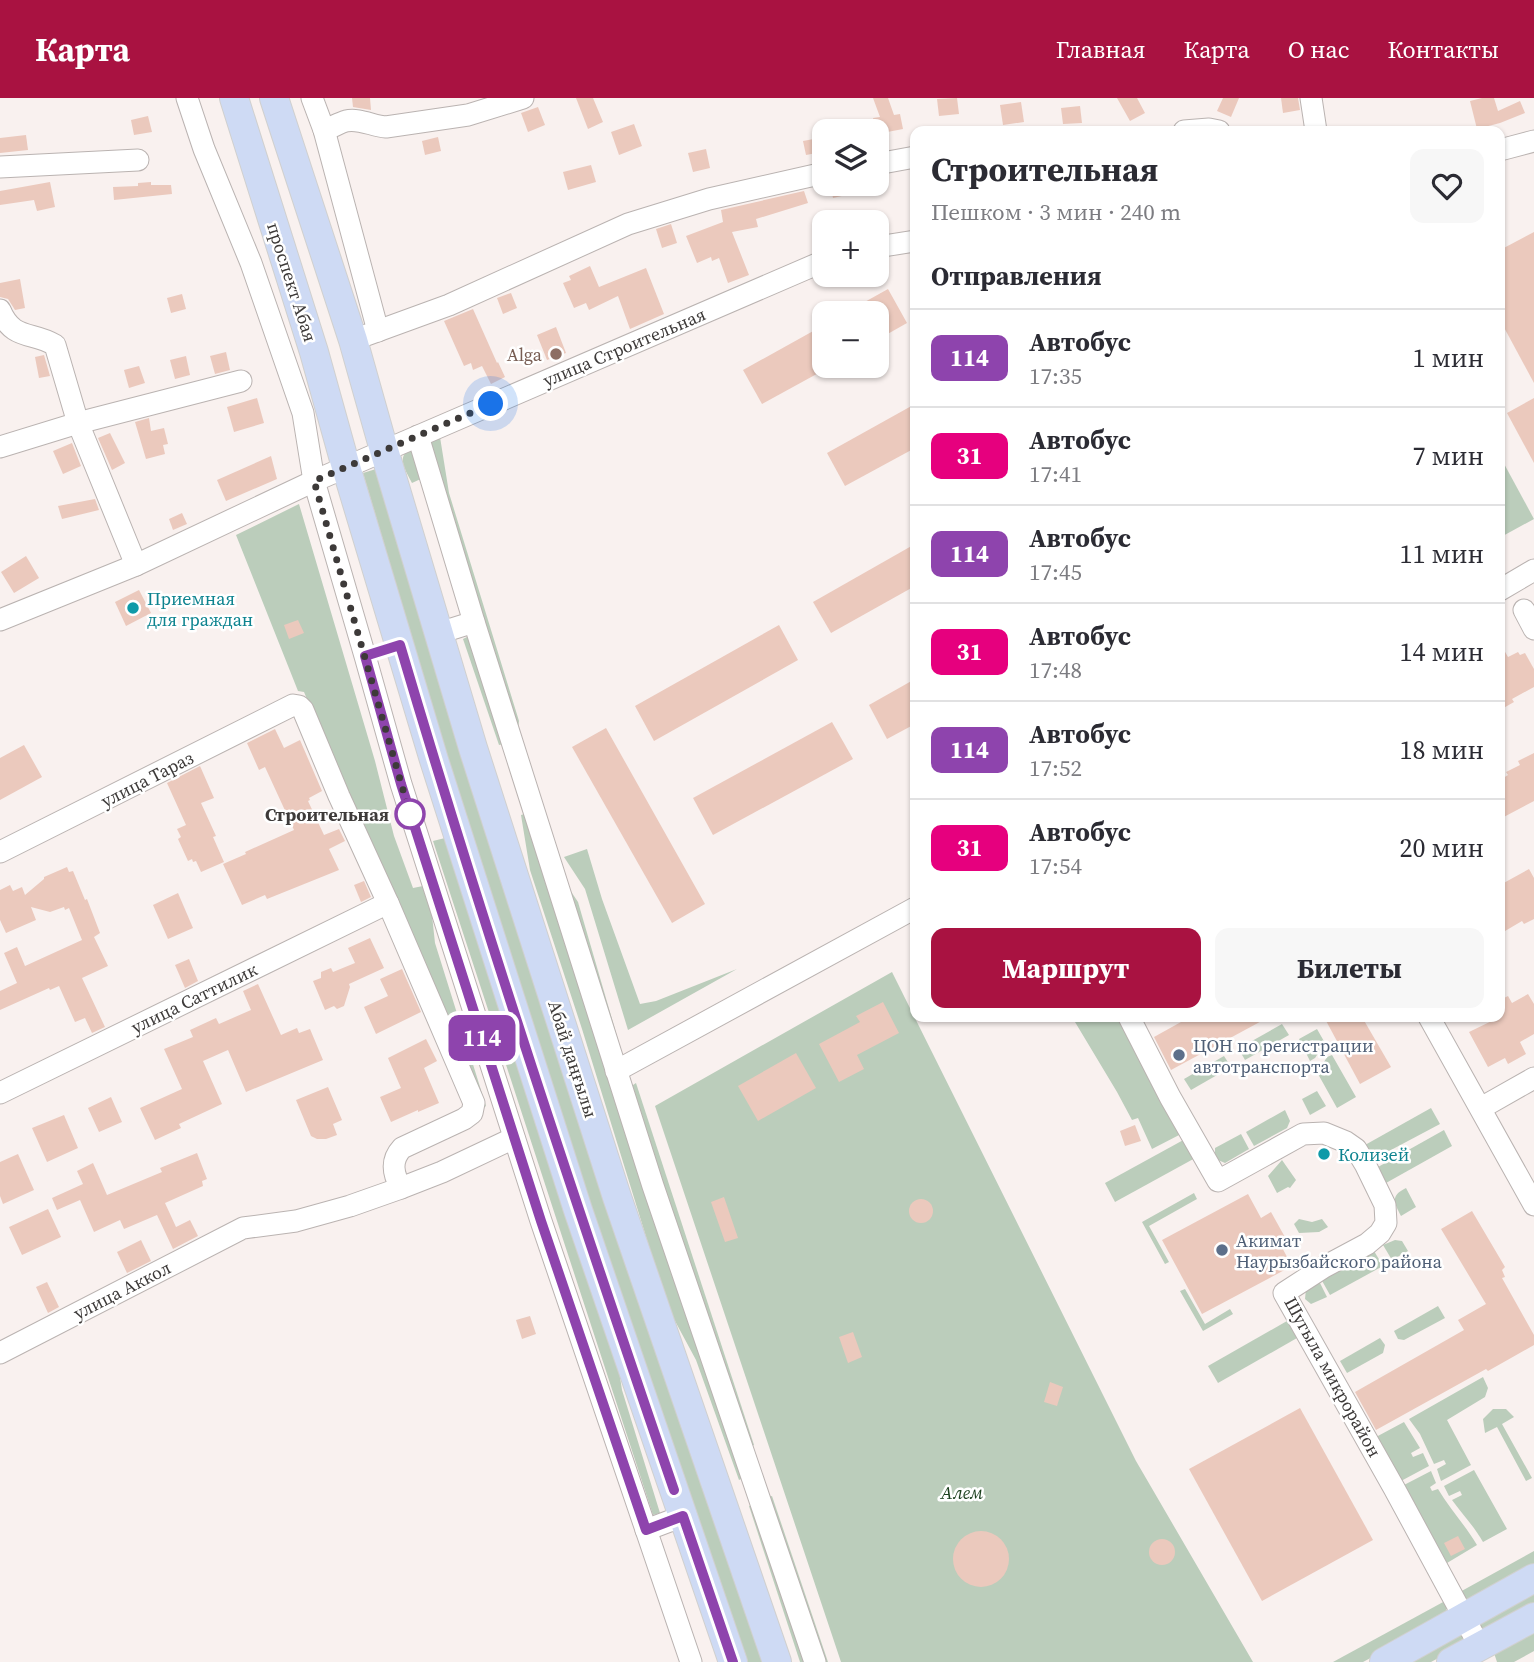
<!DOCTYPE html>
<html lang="ru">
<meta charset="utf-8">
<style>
:root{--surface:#fff;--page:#f7f7f7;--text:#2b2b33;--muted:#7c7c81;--line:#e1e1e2;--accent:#a91241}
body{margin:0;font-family:"Source Serif 4",serif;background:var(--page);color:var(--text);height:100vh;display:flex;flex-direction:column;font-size:26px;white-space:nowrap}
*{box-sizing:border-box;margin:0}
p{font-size:23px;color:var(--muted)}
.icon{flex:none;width:38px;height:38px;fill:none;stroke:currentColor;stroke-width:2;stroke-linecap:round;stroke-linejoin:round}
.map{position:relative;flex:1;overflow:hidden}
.sheet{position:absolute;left:910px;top:28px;width:595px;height:896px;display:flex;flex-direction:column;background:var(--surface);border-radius:14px;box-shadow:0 2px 5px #0004}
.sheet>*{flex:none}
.badge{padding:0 14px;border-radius:10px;font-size:24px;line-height:46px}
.buttons{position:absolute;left:812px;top:21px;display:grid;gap:14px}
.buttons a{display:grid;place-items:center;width:77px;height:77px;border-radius:14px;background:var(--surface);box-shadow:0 2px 5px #0004;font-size:35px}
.you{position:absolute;width:35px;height:35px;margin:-18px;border:5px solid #fff;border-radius:50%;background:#1a73e8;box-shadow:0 0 0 10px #1a73e833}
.map>.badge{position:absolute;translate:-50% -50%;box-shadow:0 0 0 4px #fff}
h2{padding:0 21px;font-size:26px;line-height:63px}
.round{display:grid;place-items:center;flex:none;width:74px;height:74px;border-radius:14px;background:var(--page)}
.overview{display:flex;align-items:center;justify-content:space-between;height:119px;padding:0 21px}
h1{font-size:33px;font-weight:700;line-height:52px}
.action{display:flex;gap:14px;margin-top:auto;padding:14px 21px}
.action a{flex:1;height:80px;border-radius:14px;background:var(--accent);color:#fff;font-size:28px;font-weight:700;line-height:80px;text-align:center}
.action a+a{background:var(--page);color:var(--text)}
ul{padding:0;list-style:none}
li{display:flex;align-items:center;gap:21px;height:98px;padding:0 21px;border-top:2px solid var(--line)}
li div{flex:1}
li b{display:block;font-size:26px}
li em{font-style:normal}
li .badge{min-width:77px;font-weight:700;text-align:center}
header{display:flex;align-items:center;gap:42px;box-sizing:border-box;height:98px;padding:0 35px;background:var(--accent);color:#fff}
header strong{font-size:33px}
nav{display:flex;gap:38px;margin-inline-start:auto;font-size:24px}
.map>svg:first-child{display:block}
</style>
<header>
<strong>Карта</strong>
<nav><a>Главная</a><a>Карта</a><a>О нас</a><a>Контакты</a></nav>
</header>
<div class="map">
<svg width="1534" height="1564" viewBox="0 0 1534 1564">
<rect width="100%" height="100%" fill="#f9f1ef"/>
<g fill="#bbcdbb">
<path d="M440 339 449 395 519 623 517 639 430 343Z"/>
<path d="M415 349 425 379 412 385C405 371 394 356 415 349Z"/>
<path d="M1502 362 1534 421 1501 439 1500 363Z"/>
<path d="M376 371 762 1564H748L591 1107 447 658 363 375Z"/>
<path d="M299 406 375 663 394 738 413 790 423 788 431 808 435 845 486 1008 481 1012 304 594 298 593 236 437Z"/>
<path d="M469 538 508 645 499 647 463 541Z"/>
<path d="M528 715 745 1379 739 1382 696 1262 668 1210 582 931 530 772 521 717Z"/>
<path d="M445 740 612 1227 622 1292 660 1415 653 1417 433 743Z"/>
<path d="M587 751 602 801 640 906 656 903 737 871 628 932 585 791 564 759Z"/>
<path d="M560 777 578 804 619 945 608 937Z"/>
<path d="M892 874 1136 1363 1253 1564H841L655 1008Z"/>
<path d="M1072 919H1119L1183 1035 1152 1051 1138 1020 1132 1022 1117 994Z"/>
<path d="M1282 926 1289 937 1245 962 1241 955 1243 948Z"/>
<path d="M1317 931 1329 952 1324 955 1319 954 1315 960 1310 963 1299 941Z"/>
<path d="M1332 957 1356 999 1337 1010 1313 967 1319 964H1324L1327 959Z"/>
<path d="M1224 958 1231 969 1191 992 1184 981Z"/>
<path d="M636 985 754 1347 748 1350 630 989Z"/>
<path d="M1317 993 1326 1008 1310 1017 1302 1001Z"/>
<path d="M1431 1010 1440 1026 1374 1061 1365 1047Z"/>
<path d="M1285 1012 1290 1023 1287 1030 1254 1048 1246 1034Z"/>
<path d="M1444 1032 1452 1048 1386 1085 1378 1069Z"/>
<path d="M1241 1036 1249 1051 1225 1065 1218 1062 1215 1057V1050Z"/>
<path d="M1187 1040 1197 1059 1115 1104 1105 1085Z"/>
<path d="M1282 1062 1296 1082 1290 1090 1288 1089 1277 1095 1268 1078Z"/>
<path d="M1406 1090 1416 1109 1401 1118C1394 1104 1390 1098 1406 1090Z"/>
<path d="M1194 1095 1197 1101 1149 1128 1169 1164 1165 1166 1142 1124Z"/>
<path d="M1299 1121 1312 1124 1322 1121 1328 1129 1319 1134 1299 1135 1294 1126Z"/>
<path d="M1395 1142 1402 1143 1408 1153 1392 1162 1383 1147Z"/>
<path d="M1374 1153 1383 1168 1330 1197 1321 1181Z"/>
<path d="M1319 1183 1327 1199 1311 1206 1305 1201 1306 1191Z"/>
<path d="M1185 1191 1205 1226 1230 1211 1233 1216 1203 1233 1180 1193Z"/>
<path d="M1438 1208 1445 1220 1404 1242 1398 1241 1394 1233Z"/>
<path d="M1287 1223 1297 1240 1218 1285 1208 1268Z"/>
<path d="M1380 1240 1385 1247 1383 1255 1347 1275 1340 1263Z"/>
<path d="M1483 1279 1488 1290 1485 1299 1447 1322 1471 1367 1441 1383 1437 1371 1446 1366 1444 1362 1434 1366 1420 1336 1409 1321Z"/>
<path d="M1493 1311H1506L1514 1319 1502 1326 1532 1380 1526 1383 1497 1329 1485 1335 1483 1321Z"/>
<path d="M1404 1324 1420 1350 1411 1355 1413 1359 1423 1355 1429 1368 1401 1383 1376 1339Z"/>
<path d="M1474 1372 1507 1431 1483 1444C1474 1428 1462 1416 1452 1402L1462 1397 1460 1393 1449 1398 1444 1388Z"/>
<path d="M1431 1373 1436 1385 1430 1389 1432 1393 1438 1391C1450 1411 1465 1427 1477 1447L1447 1465 1404 1387Z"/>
<path d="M772 1398 828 1564H820L765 1400Z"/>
<path d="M755 1406 808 1564H800L749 1408Z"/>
<path d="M1534 1453V1469L1465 1503 1458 1495Z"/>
<path d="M1534 1489V1507L1487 1534 1479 1531 1478 1521Z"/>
<path d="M1445 1503C1448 1513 1446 1517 1438 1524L1363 1564H1333Z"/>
<path d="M1534 1528V1553L1514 1564H1497L1494 1555Z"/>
<path d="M1464 1535V1546L1431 1564H1400Z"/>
</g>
<g fill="#ebc9bd">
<path d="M352 0H370L371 12 353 9Z"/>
<path d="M576 0H593L603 24 588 31Z"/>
<path d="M873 0H888L894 17 900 16 903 31 877 36 873 20 880 19Z"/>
<path d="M957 0 959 16 939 18 937 1Z"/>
<path d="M1117 0H1137L1145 15 1130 23Z"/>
<path d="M1223 0H1239L1231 19 1217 13Z"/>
<path d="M1281 0H1298L1300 12 1283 15Z"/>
<path d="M1482 0H1494L1498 13 1520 3 1525 15 1500 25 1477 31 1470 3Z"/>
<path d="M1021 4 1024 24 1003 27 1000 7Z"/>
<path d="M1080 8 1082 25 1063 26 1061 10Z"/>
<path d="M538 9 545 27 528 34 521 15Z"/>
<path d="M148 18 152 34 134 37 131 22Z"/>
<path d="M634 26 642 48 619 57 611 34Z"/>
<path d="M26 37 28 52 0 55V40Z"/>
<path d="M438 39 441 53 425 57 422 43Z"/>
<path d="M819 40 822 54 806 57 803 43Z"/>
<path d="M706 51 710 70 693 74 688 55Z"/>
<path d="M591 67 596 84 568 92 563 74Z"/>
<path d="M50 84 55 109 37 113 34 102 0 107V93Z"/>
<path d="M151 84V87H171L172 96 114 102 113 89 138 88V85Z"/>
<path d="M830 86H873V91L833 100Z"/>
<path d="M804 93 808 105 756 121 758 129 732 134 749 177 728 185 719 160 712 163 711 159 697 165 686 138 723 124 721 112Z"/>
<path d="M671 126 677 145 662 150 656 131Z"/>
<path d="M1534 134V285L1500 222V152Z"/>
<path d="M590 168 599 189 646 170 664 216 630 231 618 198 589 212 586 205 574 210 563 185 571 182 569 178Z"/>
<path d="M20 181 25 210 15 212 8 201 0 199V185Z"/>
<path d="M888 191 907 225 877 242V215H845Z"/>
<path d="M511 195 517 210 503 216 497 200Z"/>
<path d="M182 196 186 211 171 215 167 200Z"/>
<path d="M473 211 497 265 498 264 505 279 491 286 482 268 473 272 471 265 464 268 444 223Z"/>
<path d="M824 227V272L762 306 743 272Z"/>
<path d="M556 229 566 255 547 262 537 237Z"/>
<path d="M226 254 230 272 215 276 210 258Z"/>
<path d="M44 257 50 278 39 280 35 259Z"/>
<path d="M186 258 190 277 175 281 170 262Z"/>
<path d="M139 268 145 285 129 290 124 272Z"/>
<path d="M257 300 264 325 234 334 227 309Z"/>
<path d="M1534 300V365L1507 315Z"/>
<path d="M915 306V350L845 388 827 355Z"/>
<path d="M149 320 151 333 164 330 168 346 163 347 165 356 146 361 135 324Z"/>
<path d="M110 335 125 365 112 372 98 340Z"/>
<path d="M72 345 81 368 63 376 53 353Z"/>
<path d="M271 358 277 381 226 403 217 382Z"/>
<path d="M95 401 99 412 62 421 58 408Z"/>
<path d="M182 415 187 426 173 432 169 421Z"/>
<path d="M915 446V488L831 535 813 504Z"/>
<path d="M26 458 39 480 14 495 1 474Z"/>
<path d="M139 492 151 515 126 528 115 504Z"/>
<path d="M298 522 304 535 289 541 284 527Z"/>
<path d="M779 527 798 562 654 643 635 608Z"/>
<path d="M1500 545 1508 559 1518 554 1520 557 1525 555 1534 571V589L1512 601 1514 604 1500 612Z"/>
<path d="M915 581V626L887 641 869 607Z"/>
<path d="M832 624 853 661 713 737 693 700Z"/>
<path d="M606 630 705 806 672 825 572 649Z"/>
<path d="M275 631 284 650 300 642 322 693 309 700 310 702 308 703 324 737 339 731 345 743 329 751 339 772 267 801 265 797 242 807 223 766 246 756 245 754 294 732 265 669 259 672 247 645Z"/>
<path d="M24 647 42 679 0 702V660Z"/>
<path d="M1534 655V703L1500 721V682L1508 677 1506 674 1520 667 1518 663Z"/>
<path d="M200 668 214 700 201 705 216 738 213 739 224 764 201 774 196 763 193 764 192 761 188 763 178 741 181 739 177 731 186 727 167 685Z"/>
<path d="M67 769 69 774 73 773 85 802 87 801 100 835 94 839 108 868 82 880 105 929 92 935 85 920 75 924 59 888 50 892 49 890 0 912V893L17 885 4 855 17 849 25 868 82 842 69 810 65 812 64 809 50 814 31 809 36 822 6 835 0 822V792L10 787 13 793 22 789 25 797 44 781V779Z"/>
<path d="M1529 771 1534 780V821L1524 826 1522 823 1500 836V787Z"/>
<path d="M364 783 371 799 361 804 354 787Z"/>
<path d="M178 795 193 830 168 841 153 807Z"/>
<path d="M370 840 384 870 349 886 350 889 344 908 337 911 334 908 325 912 313 883 321 880V874L331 870 333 874 355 865 348 850Z"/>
<path d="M189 861 198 883 185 890 175 867Z"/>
<path d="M402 871 421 914 376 936 364 909 388 898 380 881Z"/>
<path d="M258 886 281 937 297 930 299 935 310 931 323 962 246 994 228 952 203 963 222 1006 179 1026 181 1030 155 1042 140 1010 182 991 164 951 193 939 190 932 216 920 219 926 251 912 243 893Z"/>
<path d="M1528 896 1534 906V936L1520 944 1526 956 1508 966 1505 960 1488 969 1469 934 1500 919V902L1508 898 1512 905Z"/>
<path d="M883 904 899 935 857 957 864 971 839 984 819 946 860 924 856 918Z"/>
<path d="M1190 919H1269L1171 972 1154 939Z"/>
<path d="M1324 919H1362L1391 969 1360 986Z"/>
<path d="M426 941 437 963 424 970 439 1005 418 1014V1012L391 1024 380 999 401 990 388 960Z"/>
<path d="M796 955 816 990 758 1023 738 988Z"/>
<path d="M328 989 342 1022 333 1026 337 1037 326 1041H317L311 1038 296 1002Z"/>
<path d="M111 999 122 1024 99 1034 88 1010Z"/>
<path d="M64 1017 78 1050 47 1064 32 1030Z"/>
<path d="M1135 1027 1141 1043 1125 1048 1120 1033Z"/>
<path d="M197 1055 207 1081 202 1083 203 1088 165 1105 176 1129 190 1122 198 1138 173 1151 157 1117 124 1131 120 1122 94 1134 80 1102 57 1112 52 1100 83 1086 77 1073 93 1065 107 1097 162 1074 160 1070Z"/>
<path d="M18 1056 34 1092 3 1106 0 1098V1064Z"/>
<path d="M1248 1096 1261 1120 1271 1114 1286 1141 1279 1144 1292 1168 1202 1216 1162 1142Z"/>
<path d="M724 1099 738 1140 725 1144 711 1104Z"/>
<circle cx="921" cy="1113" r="12"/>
<path d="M48 1111 61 1139 22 1157 9 1129Z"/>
<path d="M1472 1113 1505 1169 1502 1172 1505 1179 1502 1180 1534 1237V1247L1488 1273 1486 1271 1376 1332 1355 1294 1464 1232 1458 1222 1486 1206 1441 1131Z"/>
<path d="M141 1142 151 1163 127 1175 117 1154Z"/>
<path d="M47 1184 59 1209 48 1215 36 1189Z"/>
<path d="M530 1218 536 1236 522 1241 516 1222Z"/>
<path d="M853 1234 862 1259 848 1265 839 1239Z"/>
<path d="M1050 1284 1063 1289 1057 1308 1044 1304Z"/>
<path d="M1300 1310 1373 1442 1262 1503 1189 1371Z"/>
<circle cx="981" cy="1461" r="28"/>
<path d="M1458 1438 1465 1451 1451 1458 1444 1445Z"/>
<circle cx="1162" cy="1454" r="13"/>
</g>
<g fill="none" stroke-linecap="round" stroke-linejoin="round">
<defs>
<g id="minor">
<path d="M187 0 204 51 251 165 303 315 314 383 365 558 401 686 541 1123 691 1564"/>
<path d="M312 0 324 32 378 233"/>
<path d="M1311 0 1316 33"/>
<path d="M324 32C331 30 339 25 346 23 359 20 373 28 386 29L468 17 523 0"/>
<path d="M1184 33 1209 31 1219 33"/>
<path d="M1500 52 1534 43"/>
<path d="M877 66 915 59"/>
<path d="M0 69 138 62"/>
<path d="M877 149 915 143"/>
<path d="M0 212C13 243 32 233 55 247L78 325 136 467"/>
<path d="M353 242 449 207 628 126 709 101 824 75"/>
<path d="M418 338 474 524 653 1088 815 1564"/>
<path d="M0 349 78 325 241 283"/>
<path d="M1500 492 1534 472"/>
<path d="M1524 512 1534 531"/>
<path d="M0 522 136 467 314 383 824 163"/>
<path d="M439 535 474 524"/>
<path d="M0 754 293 607 299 608 303 612 339 698 388 805 474 1005 472 1015 464 1021 402 1050C390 1063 393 1076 401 1090"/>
<path d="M1129 919 1170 999 1218 1083 1303 1036 1324 1035 1346 1044 1356 1051 1365 1066 1385 1107 1386 1125 1380 1135 1367 1146 1324 1169 1284 1195 1394 1390 1480 1549"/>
<path d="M1429 919 1534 1107"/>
<path d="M616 973 915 810"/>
<path d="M0 995 388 805"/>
<path d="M1481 1010 1534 980"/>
<path d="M0 1255 243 1130 296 1123 350 1108 401 1090 442 1074 514 1040"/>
<path d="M646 1432 683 1418"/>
</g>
<g id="major">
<path d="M234 0 314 254 346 369 434 662 578 1112 733 1564"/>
<path d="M274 0 353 242 384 352 473 650 617 1099 777 1564"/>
<path d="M1384 1564 1534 1480"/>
<path d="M1451 1564 1534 1519"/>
</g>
</defs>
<use href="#minor" stroke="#bab3b1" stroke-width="23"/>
<use href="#major" stroke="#d0d0cf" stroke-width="30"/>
<use href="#minor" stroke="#fff" stroke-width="21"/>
<use href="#major" stroke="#cedaf4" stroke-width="28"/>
</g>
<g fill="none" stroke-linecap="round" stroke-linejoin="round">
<defs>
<path id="line" d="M674 1392C578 1112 484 831 400 547L365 558 401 686 541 1123 646 1432 683 1418 733 1564"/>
</defs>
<use href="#line" stroke="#fff" stroke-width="16"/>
<use href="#line" stroke="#8e44ad" stroke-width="10"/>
<path stroke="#3d3a39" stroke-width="7" stroke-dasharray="0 12.6" d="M410 716 314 383 491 306"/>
</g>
<circle fill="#8d6e63" stroke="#fff" stroke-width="2.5" cx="556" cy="256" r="7"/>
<g fill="#0f9aa8" stroke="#fff" stroke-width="2.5">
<circle cx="133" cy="510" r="7"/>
<circle cx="1324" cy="1056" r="7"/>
</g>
<circle fill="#fff" stroke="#8e44ad" stroke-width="3.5" cx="410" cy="716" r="14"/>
<g fill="#5c6f8a" stroke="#fff" stroke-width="2.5">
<circle cx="1179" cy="957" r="7"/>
<circle cx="1222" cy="1152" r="7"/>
</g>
<g text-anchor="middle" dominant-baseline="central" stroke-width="5" stroke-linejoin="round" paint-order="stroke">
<g font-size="18" fill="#3d3a39" stroke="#fff">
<text transform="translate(292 184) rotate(72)">проспект Абая</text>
<text transform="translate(624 249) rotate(-23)">улица Строительная</text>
<text transform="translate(147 681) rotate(-27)">улица Тараз</text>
<text transform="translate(194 900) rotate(-26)">улица Саттилик</text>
<text transform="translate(573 961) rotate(72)">Абай даңғылы</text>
<text transform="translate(122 1192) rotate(-27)">улица Аккол</text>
<text transform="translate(1333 1279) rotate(61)">Шугыла микрорайон</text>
</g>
<g font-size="18" fill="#785e54" stroke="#fff" text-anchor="end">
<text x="542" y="256">Alga</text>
</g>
<g font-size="18" fill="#0d838f" stroke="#fff" text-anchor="start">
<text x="147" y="500">Приемная<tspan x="147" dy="21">для граждан</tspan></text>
<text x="1338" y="1056">Колизей</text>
</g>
<g font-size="18" font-weight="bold" fill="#3d3a39" stroke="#fff" text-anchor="end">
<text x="389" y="716">Строительная</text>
</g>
<g font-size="18" fill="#4e5e75" stroke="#fff" text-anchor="start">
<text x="1193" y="947">ЦОН по регистрации<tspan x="1193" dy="21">автотранспорта</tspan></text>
<text x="1236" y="1142">Акимат<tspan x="1236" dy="21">Наурызбайского района</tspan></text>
</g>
<g font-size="18" font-style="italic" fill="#1a3f1d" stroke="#fff">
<text x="962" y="1394">Алем</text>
</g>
</g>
</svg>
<div class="buttons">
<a><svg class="icon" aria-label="layers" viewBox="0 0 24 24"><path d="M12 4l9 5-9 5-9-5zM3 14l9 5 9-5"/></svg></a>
<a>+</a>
<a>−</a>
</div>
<div class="you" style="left:491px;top:306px"></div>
<b class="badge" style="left:482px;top:940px;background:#8e44ad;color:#fff">114</b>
<section class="sheet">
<div class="overview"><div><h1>Строительная</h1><p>Пешком · 3 мин · 240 m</p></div><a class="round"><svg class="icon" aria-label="heart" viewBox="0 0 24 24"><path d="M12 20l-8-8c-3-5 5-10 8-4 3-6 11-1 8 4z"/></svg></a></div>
<h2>Отправления</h2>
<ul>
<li><span class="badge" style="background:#8e44ad;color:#fff">114</span><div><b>Автобус</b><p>17:35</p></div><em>1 мин</em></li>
<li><span class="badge" style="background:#e6007e;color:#fff">31</span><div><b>Автобус</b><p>17:41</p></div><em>7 мин</em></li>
<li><span class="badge" style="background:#8e44ad;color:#fff">114</span><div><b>Автобус</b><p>17:45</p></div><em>11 мин</em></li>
<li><span class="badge" style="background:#e6007e;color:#fff">31</span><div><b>Автобус</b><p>17:48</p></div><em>14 мин</em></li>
<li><span class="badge" style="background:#8e44ad;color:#fff">114</span><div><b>Автобус</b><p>17:52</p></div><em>18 мин</em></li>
<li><span class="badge" style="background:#e6007e;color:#fff">31</span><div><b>Автобус</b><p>17:54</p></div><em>20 мин</em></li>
</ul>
<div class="action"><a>Маршрут</a><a>Билеты</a></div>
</section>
</div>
